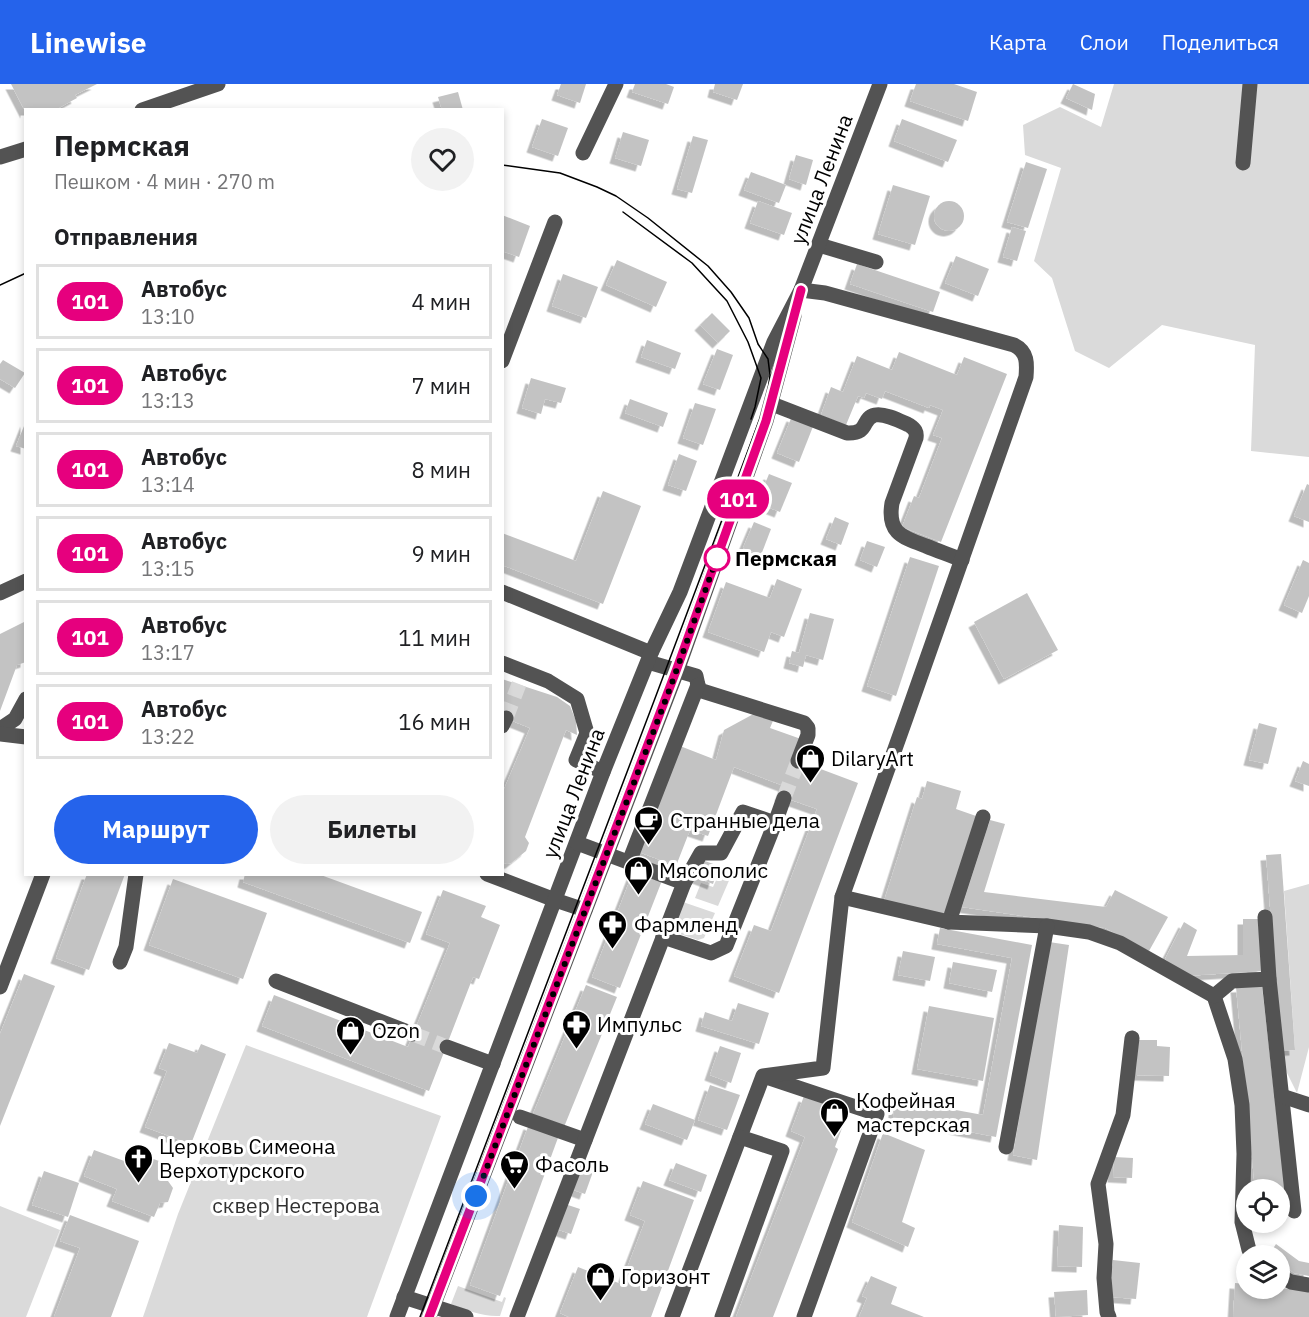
<!DOCTYPE html>
<html lang="ru">
<meta charset="utf-8">
<style>
:root{--surface:#fff;--page:#f2f2f2;--text:#202124;--muted:#757577;--line:#e0e0e0;--accent:#2563eb}
body{margin:0;font-family:"IBM Plex Sans",sans-serif;background:var(--page);color:var(--text);height:100vh;display:flex;flex-direction:column;font-size:22px;white-space:nowrap}
*{box-sizing:border-box;margin:0}
p{font-size:20px;color:var(--muted)}
.icon{flex:none;width:33px;height:33px;fill:none;stroke:currentColor;stroke-width:2;stroke-linecap:round;stroke-linejoin:round}
.map{position:relative;flex:1;overflow:hidden}
.side{position:absolute;left:24px;top:24px;width:480px;height:768px;display:flex;flex-direction:column;background:var(--surface);border-radius:0px;box-shadow:0 3px 9px #0003}
.side>*{flex:none}
.badge{padding:0 12px;border-radius:20px;font-size:21px;line-height:39px}
.buttons{position:absolute;left:1236px;top:1095px;display:grid;gap:12px}
.buttons a{display:grid;place-items:center;width:54px;height:54px;border-radius:50%;background:var(--surface);box-shadow:0 3px 9px #0003;font-size:30px}
.you{position:absolute;width:30px;height:30px;margin:-15px;border:4px solid #fff;border-radius:50%;background:#1a73e8;box-shadow:0 0 0 9px #1a73e833}
.map>.badge{position:absolute;translate:-50% -50%;box-shadow:0 0 0 3px #fff}
h2{padding:0 30px;font-size:22px;line-height:54px}
.round{display:grid;place-items:center;flex:none;width:63px;height:63px;border-radius:32px;background:var(--page)}
.overview{display:flex;align-items:center;justify-content:space-between;height:102px;padding:0 30px}
h1{font-size:28px;font-weight:700;line-height:45px}
.primary-button{display:flex;gap:12px;margin-top:auto;padding:12px 30px}
.primary-button a{flex:1;height:69px;border-radius:36px;background:var(--accent);color:#fff;font-size:24px;font-weight:700;line-height:69px;text-align:center}
.primary-button a+a{background:var(--page);color:var(--text)}
ul{padding:0;list-style:none}
li{display:flex;align-items:center;gap:18px;height:75px;margin:0 12px 9px;padding:0 18px;border:3px solid var(--line);border-radius:0px}
li div{flex:1}
li b{display:block;font-size:22px}
li em{font-style:normal}
li .badge{min-width:66px;font-weight:700;text-align:center}
header{display:flex;align-items:center;gap:36px;box-sizing:border-box;height:84px;padding:0 30px;background:var(--accent);color:#fff}
header strong{font-size:28px}
nav{display:flex;gap:33px;margin-inline-start:auto;font-size:21px}
.map>svg:first-child{display:block}
</style>
<header>
<strong>Linewise</strong>
<nav><a>Карта</a><a>Слои</a><a>Поделиться</a></nav>
</header>
<div class="map">
<svg width="1309" height="1233" viewBox="0 0 1309 1233">
<defs>
<filter id="shadow"><feDropShadow dx="-5.5" dy="5.5" stdDeviation="0" flood-color="#0004"/></filter>
</defs>
<rect width="100%" height="100%" fill="#fff"/>
<g fill="#dadada">
<path d="M1114 0H1309V373L1251 367 1255 261 1162 241 1109 284 1075 267 1052 194 1034 177 1061 84 1025 71 1023 41 1060 23 1101 43Z"/>
<path d="M723 781 734 785 718 822 695 814 701 799 713 803Z"/>
<path d="M1309 800V963L1297 1009 1285 985 1281 967 1295 966 1284 807Z"/>
<path d="M680 817 715 829 704 854 698 856 668 846Z"/>
<path d="M246 961 441 1032 367 1233H143L178 1130Z"/>
<path d="M0 1122 60 1146 26 1233H0Z"/>
<path d="M458 1202 502 1218 504 1213 506 1214 500 1232C484 1233 466 1226 451 1220Z"/>
</g>
<g fill="#c3c3c3" filter="url(#shadow)">
<path d="M11 0H97L75 11 77 14 55 26H26V29Z"/>
<path d="M561 0H586L580 19 557 11Z"/>
<path d="M635 0H666L674 3 668 20 632 8Z"/>
<path d="M715 0H743L737 16 713 8Z"/>
<path d="M916 0H954L977 8 968 37 910 17Z"/>
<path d="M1073 0 1095 10 1092 26 1066 14Z"/>
<path d="M458 8 463 26H442L438 13Z"/>
<path d="M542 35 568 44 558 72 532 63Z"/>
<path d="M902 35 957 56 948 78 894 57Z"/>
<path d="M623 48 649 56 641 82 615 74Z"/>
<path d="M693 52 708 56 692 109 677 105Z"/>
<path d="M796 71 813 76 806 101 789 95Z"/>
<path d="M1026 78 1047 85 1028 144 1007 138Z"/>
<path d="M751 88 786 101 779 119 744 106Z"/>
<path d="M893 101 930 112 915 161 878 150Z"/>
<circle cx="949" cy="132" r="15"/>
<path d="M758 117 792 129 784 151 750 139Z"/>
<path d="M502 131 530 142 519 173 502 167Z"/>
<path d="M1012 143 1026 147 1017 177 1003 173Z"/>
<path d="M956 172 989 185 978 212 945 199Z"/>
<path d="M617 176 667 198 656 223 606 201Z"/>
<path d="M857 180 940 208 933 228 850 200Z"/>
<path d="M563 190 598 203 586 234 552 222Z"/>
<path d="M712 229 730 247 718 259 700 241Z"/>
<path d="M647 256 681 269 675 285 641 273Z"/>
<path d="M717 265 733 271 720 306 703 300Z"/>
<path d="M899 268 957 291 964 273 1007 290 941 458 902 443 914 412 919 414 942 354 933 351 943 326 930 321 929 324 885 307 882 315 866 309 864 314 858 312 846 341 821 331 831 303 843 308 857 272 892 286Z"/>
<path d="M3 276 25 289 15 304 0 295V280Z"/>
<path d="M531 294 566 304 561 319 545 315 541 330 522 324Z"/>
<path d="M630 315 668 329 663 343 625 329Z"/>
<path d="M695 319 716 325 703 361 683 354Z"/>
<path d="M792 332 814 340 799 378 777 369Z"/>
<path d="M26 337V365L16 362Z"/>
<path d="M679 370 697 377 686 407 668 401Z"/>
<path d="M769 390 792 399 780 428 757 419Z"/>
<path d="M1307 400 1309 401V438L1294 432Z"/>
<path d="M603 407 641 422 603 520 502 481V449L576 477Z"/>
<path d="M835 433 849 439 841 461 826 455Z"/>
<path d="M754 438 771 445 761 471 743 464Z"/>
<path d="M867 457 885 463 877 483 860 476Z"/>
<path d="M910 473 939 482 896 612 867 602Z"/>
<path d="M1303 476 1309 479V512L1302 529 1284 521Z"/>
<path d="M777 495 802 505 784 553 771 548 764 568 708 548 726 498 770 514Z"/>
<path d="M1027 509 1058 566 1004 595 974 538Z"/>
<path d="M810 529 834 535 823 576 806 571 803 583 789 579 792 567 799 569Z"/>
<path d="M26 537V578L17 581 0 627V550Z"/>
<path d="M502 595 557 613 570 622 576 637 577 651 566 646 525 753 529 759 526 767 511 779 507 780 502 778V710L530 644 502 633Z"/>
<path d="M759 627 775 632 770 644 801 655 794 675 858 699 779 909 734 892 754 841 771 847 817 725 780 712 784 702 734 683 708 752 690 746 676 782 639 768 680 662 716 676 724 646Z"/>
<path d="M1259 639 1277 644 1268 680 1249 676Z"/>
<path d="M1303 677 1309 680V702L1295 697Z"/>
<path d="M927 697 961 707 956 725 976 732 943 836 884 817 917 713 922 715Z"/>
<path d="M990 736 1005 740 984 808 1106 823 1115 806 1168 833 1149 867 1105 844 962 823Z"/>
<path d="M1281 770 1295 966 1281 967 1266 771Z"/>
<path d="M702 776 719 782 713 800 695 793Z"/>
<path d="M635 783 663 794 620 904 592 893Z"/>
<path d="M87 790H125L89 886 56 874Z"/>
<path d="M245 790H318L422 828 410 859 243 798Z"/>
<path d="M173 795 267 829 243 895 149 861Z"/>
<path d="M443 806 486 822 481 833 500 841 479 895 473 893 429 1007 262 942 274 911 408 963 450 859 426 850Z"/>
<path d="M1243 835H1258L1263 887 1185 892 1165 875 1184 838 1197 846 1187 872 1243 871Z"/>
<path d="M940 844 1032 861 996 1053 893 1033 896 1015 983 1031 1012 874 937 860Z"/>
<path d="M1049 858 1069 861 1037 1076 1013 1071Z"/>
<path d="M903 867 935 873 930 897 898 891Z"/>
<path d="M953 878 997 886 992 908 949 899Z"/>
<path d="M24 890 55 902 0 1042V950Z"/>
<path d="M586 901 617 913 564 1043 533 1030Z"/>
<path d="M1262 902 1288 1131H1280V1106H1255L1236 903Z"/>
<path d="M738 919 769 929 759 960 701 942 705 928 732 937Z"/>
<path d="M929 922 994 934 983 997 917 985Z"/>
<path d="M1137 956H1157V962L1170 963 1169 992 1136 991Z"/>
<path d="M169 959 197 969 201 960 226 970 191 1060 145 1043 167 987 159 984Z"/>
<path d="M720 962 741 969 731 999 710 991Z"/>
<path d="M710 1001 740 1011 727 1046 698 1036Z"/>
<path d="M804 1012 848 1028 835 1063 838 1065 773 1233H736L805 1053 791 1047Z"/>
<path d="M653 1020 695 1036 687 1056 645 1040Z"/>
<path d="M529 1040 559 1051 500 1212 470 1201Z"/>
<path d="M883 1049 925 1066 902 1138 915 1144 908 1163 852 1138Z"/>
<path d="M94 1066 127 1078 131 1067 173 1082 168 1097 173 1104 168 1118 160 1119 154 1133 112 1117 117 1105 84 1092Z"/>
<path d="M1114 1073 1133 1074 1132 1094 1113 1093Z"/>
<path d="M676 1079 707 1091 701 1108 669 1096Z"/>
<path d="M579 1080 594 1085 585 1110 571 1105Z"/>
<path d="M44 1087 79 1099 68 1133 32 1121Z"/>
<path d="M643 1097 694 1116 651 1233H569L560 1229 578 1183 621 1200 645 1137 630 1131Z"/>
<path d="M565 1120 580 1125 571 1150 556 1145Z"/>
<path d="M70 1131 139 1157 111 1233H54L80 1164 60 1157Z"/>
<path d="M1059 1141 1083 1143 1082 1183 1057 1182Z"/>
<path d="M1276 1160 1299 1177 1309 1179V1192L1294 1189 1280 1177V1172H1273L1270 1169Z"/>
<path d="M1113 1176 1140 1179 1136 1215 1110 1213Z"/>
<path d="M871 1192 897 1203 891 1220 924 1233H859L867 1214 862 1212Z"/>
<path d="M1235 1199 1246 1200V1204H1280L1309 1207V1233H1233Z"/>
<path d="M1087 1206 1088 1231 1056 1233 1054 1208Z"/>
</g>
<g fill="none" stroke-linecap="round" stroke-linejoin="round">
<g stroke="#d9d9d9" stroke-width="15" stroke-dasharray="15 8" stroke-linecap="butt">
<path d="M506 634 519 600"/>
<path d="M784 714 798 677"/>
<path d="M413 950 447 963"/>
</g>
<g stroke="#535353" stroke-width="15">
<path d="M142 26 218 0"/>
<path d="M583 69 616 0"/>
<path d="M0 73 26 65"/>
<path d="M1243 79 1250 0"/>
<path d="M819 161 876 178"/>
<path d="M502 277 555 138"/>
<path d="M772 320 847 349C870 350 861 334 875 331 885 329 900 337 909 341 915 345 917 348 916 354L892 419C887 449 902 453 926 462 938 467 950 471 962 476"/>
<path d="M502 508 651 569"/>
<path d="M0 509 26 497"/>
<path d="M648 578 696 592 699 606 804 639 808 644V651L798 677"/>
<path d="M502 579 548 597 577 615 587 649 576 676 603 688"/>
<path d="M502 642 506 634"/>
<path d="M0 645 15 635 26 615"/>
<path d="M0 650 26 653"/>
<path d="M983 733 949 838 1047 842 1089 848 1120 859 1214 912 1235 975 1242 1021 1244 1070 1242 1138 1249 1166 1254 1172"/>
<path d="M775 739 784 714"/>
<path d="M629 778 698 601"/>
<path d="M487 790 555 816 585 826"/>
<path d="M842 813 949 838"/>
<path d="M1265 833 1269 895 1294 1127"/>
<path d="M663 853 711 869 726 862 775 739 743 728 721 769H701L684 799"/>
<path d="M120 878 126 863 136 790"/>
<path d="M276 897 413 950"/>
<path d="M0 903 43 790"/>
<path d="M1214 912 1232 897 1269 895"/>
<path d="M447 963 493 980"/>
<path d="M769 994 877 1030 804 1233"/>
<path d="M1282 1012 1309 1021"/>
<path d="M520 1033 585 1056"/>
<path d="M1006 1063 1047 842"/>
<path d="M1280 1192 1291 1198 1309 1201"/>
<path d="M404 1213 466 1233"/>
<path d="M397 1233 603 688 651 569 680 508 774 258 801 206 880 0"/>
<path d="M429 1233 677 587 766 337 794 232"/>
<path d="M517 1233 684 799 577 759"/>
<path d="M672 1233 763 992 823 984 842 813 906 634 1026 293C1027 280 1028 268 1014 261L825 209 801 206"/>
<path d="M722 1233 782 1067 740 1053"/>
<path d="M1109 1233 1107 1228 1104 1194 1106 1160 1098 1100 1123 1031 1132 954"/>
</g>
<g stroke="#000" stroke-width="1.5">
<path d="M623 128 692 179 727 217 748 258 761 294 755 323 751 335"/>
<path d="M0 201 26 189"/>
<path d="M420 1233 654 617 767 316 770 291 768 275 758 260 749 234 731 208 708 182 648 134 616 112 597 103 560 89 502 81"/>
</g>
</g>
<g fill="none" stroke-linecap="round" stroke-linejoin="round">
<defs>
<path id="line" d="M429 1233 676 587 766 337 801 206"/>
</defs>
<use href="#line" stroke="#fff" stroke-width="14"/>
<use href="#line" stroke="#e6007e" stroke-width="9"/>
<path stroke="#000" stroke-width="6" stroke-dasharray="0 10.8" d="M476 1112 669 607 717 474"/>
</g>
<defs>
<symbol id="shop-pin" viewBox="-11 -11 22 30"><path d="M0 17L-7.5 6A9.5 9.5 0 1 1 7.5 6Z" fill="#000" stroke="#fff"/><path d="M-5-2.5h2.3a2.7 3.5 0 0 1 5.4 0H5L5.5 6h-11ZM-1.5-2.5h3a1.5 2.3 0 0 0-3 0Z" fill="#fff"/></symbol>
<symbol id="cafe-pin" viewBox="-11 -11 22 30"><path d="M0 17L-7.5 6A9.5 9.5 0 1 1 7.5 6Z" fill="#000" stroke="#fff"/><path d="M-5.5-4.5H6V0H3Q3 3.5 0 3.5H-2.5Q-5.5 3.5-5.5 0ZM3-3.2v2h1.7v-2ZM-6 4.5H4V6H-6Z" fill="#fff"/></symbol>
<symbol id="pharmacy-pin" viewBox="-11 -11 22 30"><path d="M0 17L-7.5 6A9.5 9.5 0 1 1 7.5 6Z" fill="#000" stroke="#fff"/><path d="M-2-6h4v4h4v4h-4v4h-4v-4h-4v-4h4Z" fill="#fff"/></symbol>
<symbol id="church-pin" viewBox="-11 -11 22 30"><path d="M0 17L-7.5 6A9.5 9.5 0 1 1 7.5 6Z" fill="#000" stroke="#fff"/><path d="M-1.2-6h2.4v3.5h3.3v2.4h-3.3V6h-2.4V-.1h-3.3v-2.4h3.3Z" fill="#fff"/></symbol>
<symbol id="supermarket-pin" viewBox="-11 -11 22 30"><path d="M0 17L-7.5 6A9.5 9.5 0 1 1 7.5 6Z" fill="#000" stroke="#fff"/><path d="M-6-5.5h2.5l.6 2H6L4.5 2H-2.5L-4.4-4H-6ZM-1.5 3.2a1.3 1.3 0 1 0 .1 0ZM3 3.2a1.3 1.3 0 1 0 .1 0Z" fill="#fff"/></symbol>
</defs>
<g fill-rule="evenodd">
<use href="#shop-pin" x="794" y="658" width="33" height="45"/>
<use href="#cafe-pin" x="632" y="720" width="33" height="45"/>
<use href="#shop-pin" x="622" y="770" width="33" height="45"/>
<use href="#pharmacy-pin" x="596" y="824" width="33" height="45"/>
<use href="#pharmacy-pin" x="560" y="924" width="33" height="45"/>
<use href="#shop-pin" x="334" y="930" width="33" height="45"/>
<use href="#shop-pin" x="818" y="1012" width="33" height="45"/>
<use href="#church-pin" x="122" y="1058" width="33" height="45"/>
<use href="#supermarket-pin" x="498" y="1064" width="33" height="45"/>
<use href="#shop-pin" x="584" y="1176" width="33" height="45"/>
</g>
<circle fill="#fff" stroke="#e6007e" stroke-width="3" cx="717" cy="474" r="12"/>
<g text-anchor="middle" dominant-baseline="central" stroke-width="6" stroke-linejoin="round" paint-order="stroke">
<g font-size="21" fill="#000" stroke="#fff">
<text transform="translate(821 95) rotate(-69)">улица Ленина</text>
<text transform="translate(573 709) rotate(-69)">улица Ленина</text>
</g>
<g font-size="21" font-weight="bold" fill="#000" stroke="#fff" text-anchor="start">
<text x="735" y="474">Пермская</text>
</g>
<g font-size="21" fill="#000" stroke="#fff" text-anchor="start">
<text x="831" y="674">DilaryArt</text>
<text x="670" y="736">Странные дела</text>
<text x="659" y="786">Мясополис</text>
<text x="634" y="840">Фармленд</text>
<text x="597" y="940">Импульс</text>
<text x="372" y="946">Ozon</text>
<text x="856" y="1016">Кофейная<tspan x="856" dy="24">мастерская</tspan></text>
<text x="159" y="1062">Церковь Симеона<tspan x="159" dy="24">Верхотурского</tspan></text>
<text x="535" y="1080">Фасоль</text>
<text x="621" y="1192">Горизонт</text>
</g>
<g font-size="21" fill="#313131" stroke="#fff">
<text x="296" y="1121">сквер Нестерова</text>
</g>
</g>
</svg>
<div class="buttons">
<a><svg class="icon" aria-label="locate" viewBox="0 0 24 24"><circle cx="12" cy="12" r="6"/><path d="M12 2v4M12 18v4M2 12h4M18 12h4"/></svg></a>
<a><svg class="icon" aria-label="layers" viewBox="0 0 24 24"><path d="M12 4l9 5-9 5-9-5zM3 14l9 5 9-5"/></svg></a>
</div>
<div class="you" style="left:476px;top:1112px"></div>
<b class="badge" style="left:738px;top:415px;background:#e6007e;color:#fff">101</b>
<section class="side">
<div class="overview"><div><h1>Пермская</h1><p>Пешком · 4 мин · 270 m</p></div><a class="round"><svg class="icon" aria-label="heart" viewBox="0 0 24 24"><path d="M12 20l-8-8c-3-5 5-10 8-4 3-6 11-1 8 4z"/></svg></a></div>
<h2>Отправления</h2>
<ul>
<li><span class="badge" style="background:#e6007e;color:#fff">101</span><div><b>Автобус</b><p>13:10</p></div><em>4 мин</em></li>
<li><span class="badge" style="background:#e6007e;color:#fff">101</span><div><b>Автобус</b><p>13:13</p></div><em>7 мин</em></li>
<li><span class="badge" style="background:#e6007e;color:#fff">101</span><div><b>Автобус</b><p>13:14</p></div><em>8 мин</em></li>
<li><span class="badge" style="background:#e6007e;color:#fff">101</span><div><b>Автобус</b><p>13:15</p></div><em>9 мин</em></li>
<li><span class="badge" style="background:#e6007e;color:#fff">101</span><div><b>Автобус</b><p>13:17</p></div><em>11 мин</em></li>
<li><span class="badge" style="background:#e6007e;color:#fff">101</span><div><b>Автобус</b><p>13:22</p></div><em>16 мин</em></li>
</ul>
<div class="primary-button"><a>Маршрут</a><a>Билеты</a></div>
</section>
</div>
